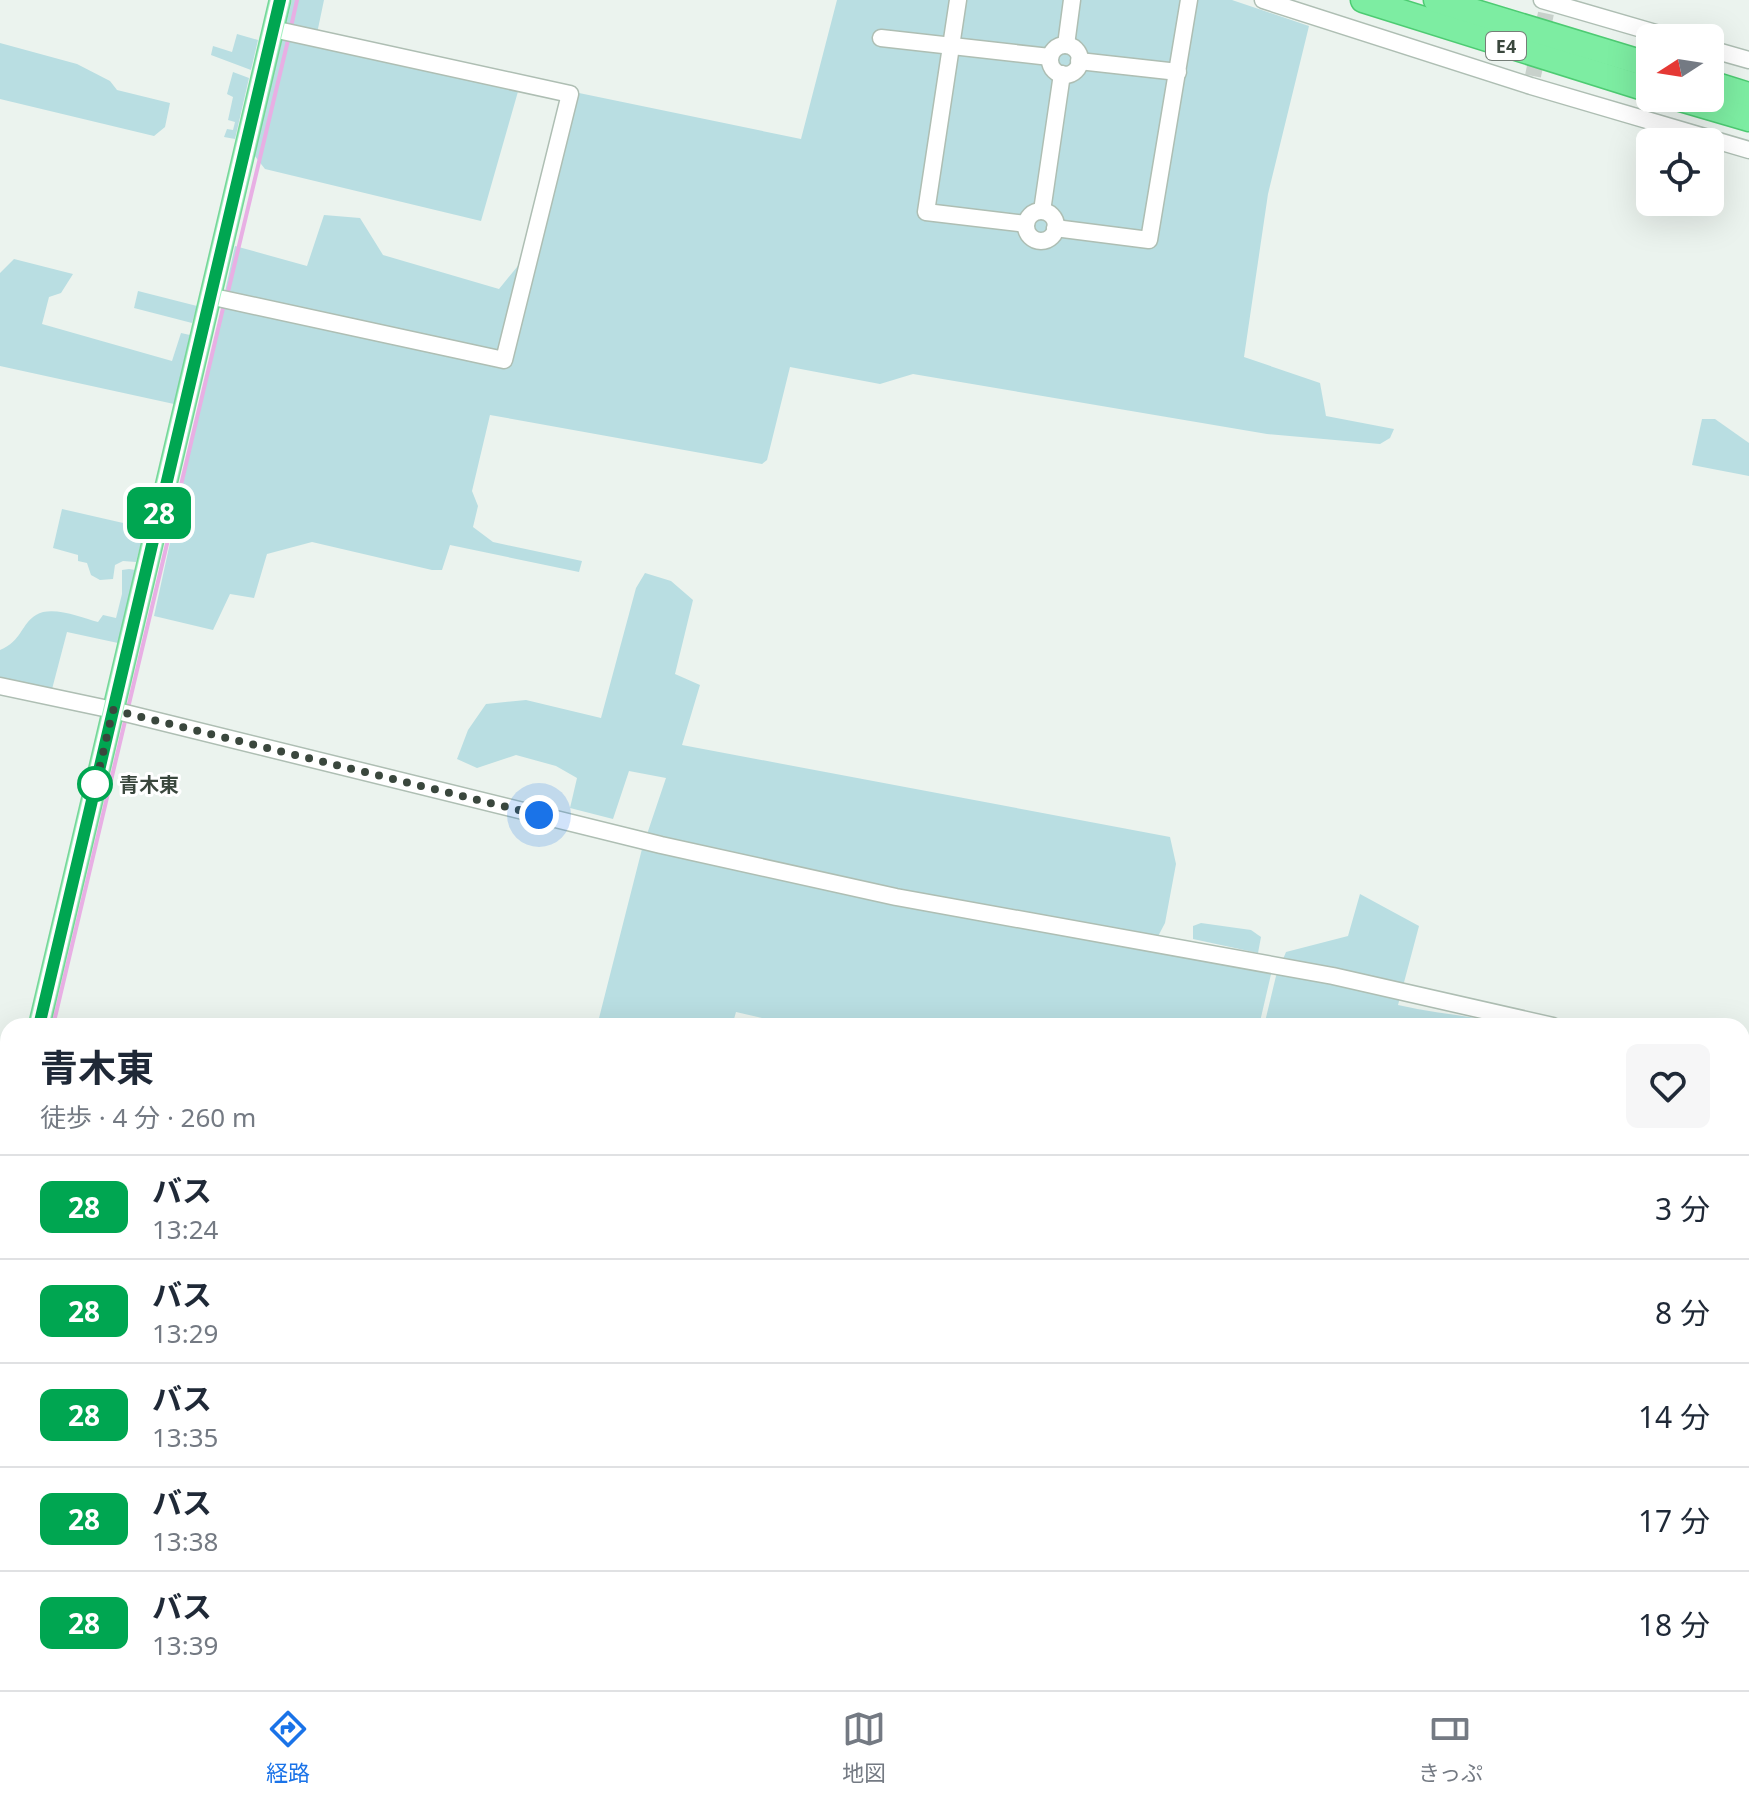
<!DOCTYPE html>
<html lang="ja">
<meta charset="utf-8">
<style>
:root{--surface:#fff;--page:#f6f6f7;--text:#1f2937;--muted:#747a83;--line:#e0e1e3;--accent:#1a73e8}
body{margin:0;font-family:"Noto Sans","Noto Sans JP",sans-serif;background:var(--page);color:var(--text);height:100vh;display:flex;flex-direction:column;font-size:30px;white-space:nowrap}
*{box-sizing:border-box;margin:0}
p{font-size:26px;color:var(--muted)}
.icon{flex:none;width:44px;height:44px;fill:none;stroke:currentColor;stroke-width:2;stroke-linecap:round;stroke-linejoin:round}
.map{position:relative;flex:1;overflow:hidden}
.panel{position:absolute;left:0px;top:1018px;width:1750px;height:672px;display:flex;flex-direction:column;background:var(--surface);border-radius:24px 24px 0 0;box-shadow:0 8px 32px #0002}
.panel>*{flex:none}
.badge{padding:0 16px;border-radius:12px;font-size:28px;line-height:52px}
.needle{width:52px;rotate:258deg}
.buttons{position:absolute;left:1636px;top:24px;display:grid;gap:16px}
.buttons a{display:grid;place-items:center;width:88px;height:88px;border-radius:12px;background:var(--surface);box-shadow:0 8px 32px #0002;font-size:40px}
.you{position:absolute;width:40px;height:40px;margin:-20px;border:6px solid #fff;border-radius:50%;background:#1a73e8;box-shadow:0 0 0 12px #1a73e833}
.map>.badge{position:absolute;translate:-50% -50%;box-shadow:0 0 0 4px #fff}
.round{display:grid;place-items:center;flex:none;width:84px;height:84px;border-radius:12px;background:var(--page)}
.headline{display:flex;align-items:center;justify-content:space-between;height:136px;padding:0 40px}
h1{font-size:38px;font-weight:700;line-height:60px}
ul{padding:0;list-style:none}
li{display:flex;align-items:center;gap:24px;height:104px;padding:0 40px;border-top:2px solid var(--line)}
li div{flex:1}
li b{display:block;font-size:30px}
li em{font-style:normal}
li .badge{min-width:88px;font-weight:700;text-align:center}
.menu{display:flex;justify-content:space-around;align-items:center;height:112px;border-top:2px solid var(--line);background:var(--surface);font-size:22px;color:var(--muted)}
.menu a{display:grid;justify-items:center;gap:4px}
.menu .selected{color:var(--accent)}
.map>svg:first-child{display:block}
</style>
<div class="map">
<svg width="1749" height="1690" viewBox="0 0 1749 1690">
<rect width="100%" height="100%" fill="#ebf3ee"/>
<g fill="#b9dee2">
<path d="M292 0H324L315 43 519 88 481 221 265 169 254 155Z"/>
<path d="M837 0H1232L1309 26 1268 194 1244 357 1320 383 1326 416 1394 429 1390 438 1380 444 1267 434 913 374 880 384 790 367 767 460 762 464 490 415 472 491 478 506 473 527 493 542 582 561 579 572 450 545 442 570H432L312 542 267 554 254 598 230 594 213 630 154 616 235 246 307 266 324 215 360 218 383 255 499 289 544 234 579 93 801 139Z"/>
<path d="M237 34 258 40 251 70 211 55 213 46 232 52Z"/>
<path d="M0 43 77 64 110 81 117 90 170 103 165 127 154 136 0 99Z"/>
<path d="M233 72 249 78 235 139 224 137 227 129 233 130 235 122 228 120 233 97 227 94Z"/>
<path d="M14 259 73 274 61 293 49 297 42 324 172 361 181 333 190 335 174 404 0 366V273Z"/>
<path d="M138 291 197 306 192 323 134 308Z"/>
<path d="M1702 419H1715L1749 443V476L1692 465Z"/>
<path d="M62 509 145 528 136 562 123 561 115 565 113 579 100 580 91 575 87 563 78 561V555L53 548Z"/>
<path d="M129 569 135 570 118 643 67 632 51 693 0 681V650C22 641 21 624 36 615 52 605 82 618 98 622L103 615 116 618 122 594V570Z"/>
<path d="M645 573 671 581 693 600 675 674 700 685 682 745 1170 837 1176 864 1165 923 1154 944 1272 970 1259 1026H797L736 1012 732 1026H597L642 849 666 778 629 771 613 819 570 808 577 778 556 766 516 755 477 768 457 759 468 730 486 704 526 700 601 718 636 588Z"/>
<path d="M1360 894 1419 926 1398 1005C1437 1014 1476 1016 1515 1026H1304L1288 1023 1286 1026H1264L1276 976 1286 952 1348 936Z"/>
<path d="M1201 923 1251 930 1261 937 1258 953 1193 939V926Z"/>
</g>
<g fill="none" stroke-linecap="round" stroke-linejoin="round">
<g stroke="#e8afe4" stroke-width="4">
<path d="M291 27 297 0"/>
<path d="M227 296 289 36"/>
<path d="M128 708 224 304"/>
<path d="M53 1026 126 717"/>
<path d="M1742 1189 1749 1181"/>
<path d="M0 1246 8 1212"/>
<path d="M1170 1690 1185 1682"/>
</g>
<path stroke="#c8d1cb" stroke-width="16" stroke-dasharray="16 8" stroke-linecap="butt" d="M1533 76 1546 13"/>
<defs>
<g id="minor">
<path d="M958 0 926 212 1026 224"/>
<path d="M1263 0 1531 86 1749 150"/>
<path d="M1542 0 1673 38"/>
<path d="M881 38 1050 57"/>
<path d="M1066 45 1072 0"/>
<circle cx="1065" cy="60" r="15"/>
<path d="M1710 49 1749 60"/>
<path d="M1079 61 1178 72"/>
<path d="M1042 211 1062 74"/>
<circle cx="1041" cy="226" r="15"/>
<path d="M1055 228 1149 240 1189 0"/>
<path d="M209 296 504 360 570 94 273 29"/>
<path d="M0 686 113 710 661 845 896 897 1333 976 1553 1026"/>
<path d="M1742 1070 1749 1071"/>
<path d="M1742 1173 1749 1165"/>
<path d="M1742 1463 1749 1434"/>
<path d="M1147 1690 1163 1682"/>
<path d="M1687 1690 1689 1682"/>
</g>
<g id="major">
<path d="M39 1026 280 0"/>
<path d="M0 1195 8 1160"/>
</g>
<g id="highway">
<path d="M1363 0 1650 90"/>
<path d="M1436 0 1650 65"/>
<path d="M1710 83 1749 95"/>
<path d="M1677 98 1749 119"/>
</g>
</defs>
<use href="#minor" stroke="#aebeb3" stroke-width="19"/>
<use href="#major" stroke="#76d699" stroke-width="23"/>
<use href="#highway" stroke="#4dcb72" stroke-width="27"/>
<use href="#minor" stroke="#fff" stroke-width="16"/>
<use href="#major" stroke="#a5f2c2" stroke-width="20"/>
<use href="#highway" stroke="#7deda2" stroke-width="24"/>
</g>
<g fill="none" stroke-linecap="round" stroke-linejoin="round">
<defs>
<path id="line" d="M39 1026 280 0"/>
</defs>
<use href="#line" stroke="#fff" stroke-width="18"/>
<use href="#line" stroke="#00a651" stroke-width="12"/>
<path stroke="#3a473d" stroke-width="8" stroke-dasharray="0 14.4" d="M95 784 93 796 113 710 539 815"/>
</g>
<circle fill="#fff" stroke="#00a651" stroke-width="4" cx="95" cy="784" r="16"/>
<g text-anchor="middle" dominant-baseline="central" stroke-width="6" stroke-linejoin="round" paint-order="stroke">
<rect fill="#fff" stroke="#757e77" stroke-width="2" x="1486" y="32" width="40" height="28" rx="6"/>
<g font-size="18" font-weight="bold" fill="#3a473d">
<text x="1506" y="46">E4</text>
</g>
<g font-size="20" font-weight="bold" fill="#3a473d" stroke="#fff" text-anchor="start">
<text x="119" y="784">青木東</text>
</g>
</g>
</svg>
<div class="buttons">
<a><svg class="needle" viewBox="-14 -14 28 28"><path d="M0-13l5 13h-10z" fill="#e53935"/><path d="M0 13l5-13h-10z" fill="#747a83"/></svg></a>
<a><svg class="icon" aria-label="locate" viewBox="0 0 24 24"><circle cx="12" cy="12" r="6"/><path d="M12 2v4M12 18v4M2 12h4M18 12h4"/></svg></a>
</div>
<div class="you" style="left:539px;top:815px"></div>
<b class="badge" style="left:159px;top:513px;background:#00a651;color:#fff">28</b>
<section class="panel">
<div class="headline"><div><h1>青木東</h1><p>徒歩 · 4 分 · 260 m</p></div><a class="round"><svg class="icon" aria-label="heart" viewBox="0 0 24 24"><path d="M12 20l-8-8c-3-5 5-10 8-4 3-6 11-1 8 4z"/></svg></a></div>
<ul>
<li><span class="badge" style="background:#00a651;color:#fff">28</span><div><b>バス</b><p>13:24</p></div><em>3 分</em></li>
<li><span class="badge" style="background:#00a651;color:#fff">28</span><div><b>バス</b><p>13:29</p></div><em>8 分</em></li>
<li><span class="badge" style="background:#00a651;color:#fff">28</span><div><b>バス</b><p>13:35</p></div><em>14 分</em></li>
<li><span class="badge" style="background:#00a651;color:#fff">28</span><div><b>バス</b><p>13:38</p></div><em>17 分</em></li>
<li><span class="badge" style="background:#00a651;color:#fff">28</span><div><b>バス</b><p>13:39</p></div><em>18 分</em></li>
</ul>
</section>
</div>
<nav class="menu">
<a class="selected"><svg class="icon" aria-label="directions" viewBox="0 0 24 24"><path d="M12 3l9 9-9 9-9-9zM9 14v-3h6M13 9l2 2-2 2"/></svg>経路</a>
<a><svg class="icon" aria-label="map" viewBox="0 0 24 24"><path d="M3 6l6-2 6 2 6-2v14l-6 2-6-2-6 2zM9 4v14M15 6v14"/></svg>地図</a>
<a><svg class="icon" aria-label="tickets" viewBox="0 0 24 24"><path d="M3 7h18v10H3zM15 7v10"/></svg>きっぷ</a>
</nav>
